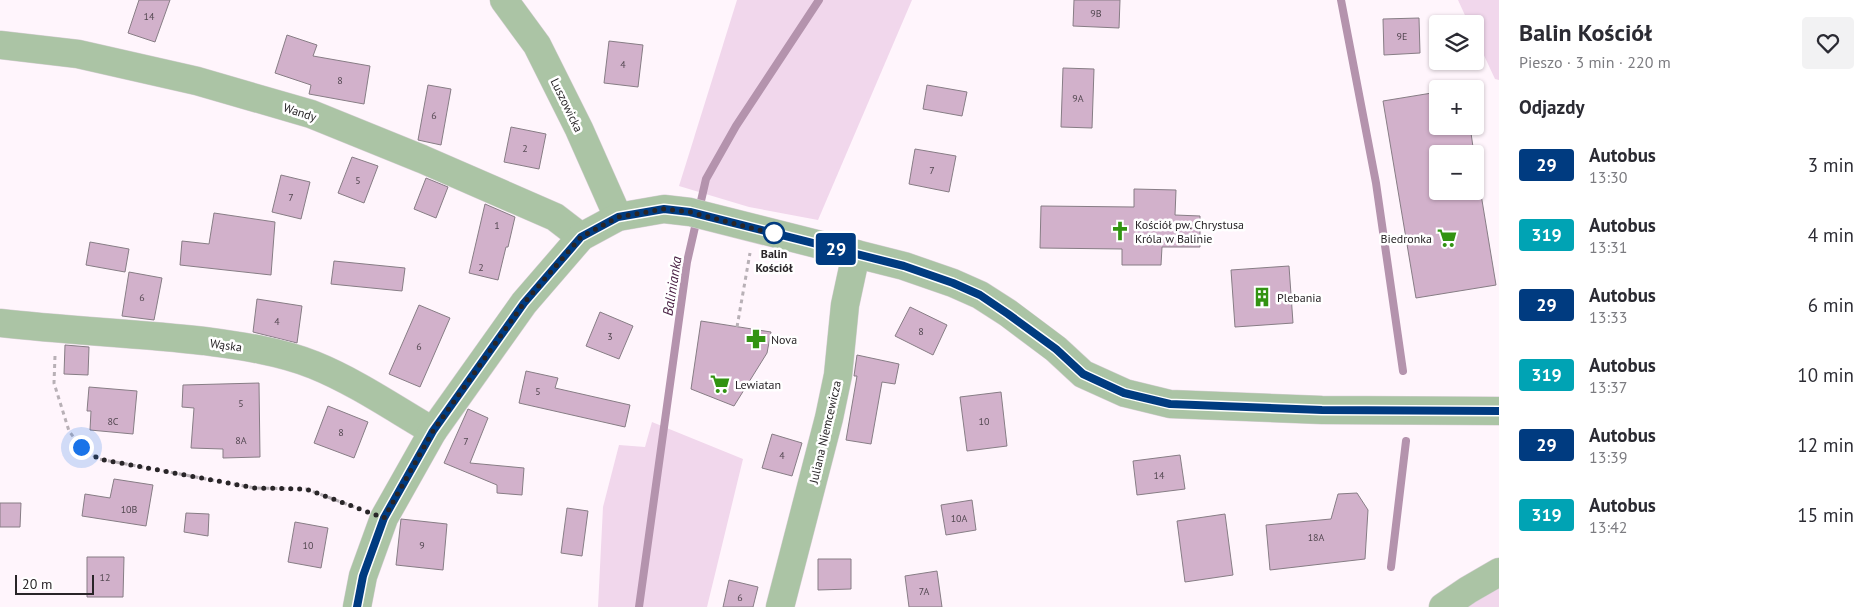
<!DOCTYPE html>
<html lang="pl">
<meta charset="utf-8">
<style>
:root{--surface:#fff;--page:#f2f2f3;--text:#2b2b33;--muted:#7c7c81}
body{margin:0;font-family:"PT Sans",sans-serif;background:var(--page);color:var(--text);height:100vh;display:flex;flex-direction:column;font-size:19px;white-space:nowrap}
*{box-sizing:border-box;margin:0}
p{font-size:16px;color:var(--muted)}
.icon{flex:none;width:28px;height:28px;fill:none;stroke:currentColor;stroke-width:2;stroke-linecap:round;stroke-linejoin:round}
.map{position:relative;flex:1;overflow:hidden}
.details{display:flex;flex-direction:column;background:var(--surface);width:375px}
.details>*{flex:none}
.badge{padding:0 10px;border-radius:4px;font-size:18px;line-height:32px}
.buttons{position:absolute;left:1429px;top:15px;display:grid;gap:10px}
.buttons a{display:grid;place-items:center;width:55px;height:55px;border-radius:5px;background:var(--surface);box-shadow:0 1px 4px #0004;font-size:25px}
.scale{position:absolute;left:15px;bottom:12px;width:79px;box-sizing:border-box;padding-left:5px;border:2px solid #292528;border-top:0;font-size:14px;line-height:18px;white-space:nowrap;color:#292528;-webkit-text-stroke:4px #fff;paint-order:stroke}
.you{position:absolute;width:25px;height:25px;margin:-12px;border:4px solid #fff;border-radius:50%;background:#1a73e8;box-shadow:0 0 0 8px #1a73e833}
.map>.badge{position:absolute;translate:-50% -50%;box-shadow:0 0 0 2px #fff}
h2{padding:0 20px;font-size:19px;line-height:45px}
.round{display:grid;place-items:center;flex:none;width:52px;height:52px;border-radius:5px;background:var(--page)}
.headline{display:flex;align-items:center;justify-content:space-between;height:85px;padding:0 20px}
h1{font-size:24px;font-weight:800;line-height:38px}
ul{padding:0;list-style:none}
li{display:flex;align-items:center;gap:15px;height:70px;padding:0 20px}
li div{flex:1}
li b{display:block;font-size:19px}
li em{font-style:normal}
li .badge{min-width:55px;font-weight:700;text-align:center}
main{display:flex;flex:1;min-height:0}
.map>svg:first-child{display:block}
</style>
<main>
<div class="map">
<svg width="1499" height="607" viewBox="0 0 1499 607">
<rect width="100%" height="100%" fill="#fff5fc"/>
<g fill="#f1d7ec">
<path d="M737 0H912L818 220 749 207 679 186Z"/>
<path d="M1458 0H1499V80L1495 79 1475 36V24H1469Z"/>
<path d="M652 422 743 459 707 607H598L603 507 619 445 645 447Z"/>
<path d="M1499 581V607H1459Z"/>
</g>
<g fill="none" stroke-linecap="round" stroke-linejoin="round">
<g stroke="#b493ad" stroke-width="8">
<path d="M1341 0 1376 183 1403 371"/>
<path d="M1391 567 1406 441"/>
<path d="M639 607 687 262 706 179 736 126 819 0"/>
</g>
</g>
<g fill="#d2b1cb" stroke="#877d85">
<path d="M139 0H170L155 42 128 33Z"/>
<path d="M1074 0H1120L1119 28 1073 26Z"/>
<path d="M1419 18 1420 53 1384 55 1383 19Z"/>
<path d="M287 35 317 45 313 56 370 66 364 104 309 94 311 85 275 73Z"/>
<path d="M609 41 643 45 638 87 604 83Z"/>
<path d="M1063 68 1094 69 1092 128 1061 127Z"/>
<path d="M428 85 451 89 441 145 418 140Z"/>
<path d="M927 85 967 92 962 116 923 109Z"/>
<path d="M1438 92V126H1470L1474 154H1438V191H1475V158L1496 285 1416 298 1383 101Z"/>
<path d="M511 127 546 134 539 169 504 162Z"/>
<path d="M915 149 956 156 949 192 909 184Z"/>
<path d="M352 157 378 166 364 203 338 193Z"/>
<path d="M281 175 310 182 301 219 272 212Z"/>
<path d="M426 178 448 187 436 218 414 209Z"/>
<path d="M1134 189 1176 190 1175 215 1200 216V247H1162L1161 265H1122V249L1040 248 1041 206 1134 207Z"/>
<path d="M485 204 515 217 508 247H506L498 280 469 273Z"/>
<path d="M214 213 275 222 271 275 180 265 182 241 209 244Z"/>
<path d="M90 242 129 249 125 272 86 265Z"/>
<path d="M334 261 405 268 402 291 331 284Z"/>
<path d="M1289 266 1293 323 1235 327 1231 270Z"/>
<path d="M129 272 162 278 154 320 122 316Z"/>
<path d="M257 299 302 306 297 343 253 332Z"/>
<path d="M419 305 450 318 420 387 389 374Z"/>
<path d="M910 307 947 325 933 355 895 336Z"/>
<path d="M600 312 633 326 619 359 586 346Z"/>
<path d="M701 321 771 332 767 353 734 406 691 389Z"/>
<path d="M65 345 89 347 88 375 64 374Z"/>
<path d="M857 355 899 364 895 384 882 382 871 444 846 440 857 376H854Z"/>
<path d="M526 371 558 378 555 388 630 405 625 427 519 403Z"/>
<path d="M259 383 260 457 223 458V449L191 448 194 408 182 407 183 385Z"/>
<path d="M89 387 137 391 133 434 90 430 91 411H87Z"/>
<path d="M1001 392 1007 446 967 451 960 397Z"/>
<path d="M328 406 368 422 354 458 314 443Z"/>
<path d="M468 409 488 418 470 463 524 468 522 495 497 493V485L444 463Z"/>
<path d="M772 434 802 443 792 476 762 468Z"/>
<path d="M1180 455 1185 489 1137 495 1133 461Z"/>
<path d="M114 479 153 485 146 526 82 516 85 494 110 498Z"/>
<path d="M1357 493 1368 510 1365 559 1270 570 1266 525 1331 519 1338 494Z"/>
<path d="M972 500 976 530 946 535 941 505Z"/>
<path d="M0 503H21L20 527H0Z"/>
<path d="M567 508 588 511 582 556 561 553Z"/>
<path d="M186 513 209 514 208 536 184 532Z"/>
<path d="M1225 514 1233 575 1185 582 1177 521Z"/>
<path d="M401 519 447 524 443 570 396 565Z"/>
<path d="M295 522 328 528 321 568 288 562Z"/>
<path d="M87 557H124L123 597H87Z"/>
<path d="M818 559H851V589L818 590Z"/>
<path d="M937 571 942 607H909L905 576Z"/>
<path d="M729 580 758 587 753 607H723Z"/>
</g>
<g fill="none" stroke-linecap="round" stroke-linejoin="round">
<defs>
<g id="minor">
<path d="M504 0 537 45 579 129 618 217"/>
<path d="M0 45 78 54 197 81 311 114 422 159 555 217 581 237"/>
<path d="M0 323C68 331 136 333 204 341 241 346 279 351 314 365 356 382 395 409 433 431"/>
<path d="M357 607 363 576 384 518 433 431 524 303 581 237 618 217 664 209 690 212 904 266 953 283 980 295 1008 313 1056 349 1083 374 1125 393 1170 404 1322 410 1499 411"/>
<path d="M780 607 829 418 838 375 845 305 856 254"/>
<path d="M1443 607 1468 590 1499 572"/>
</g>
</defs>
<use href="#minor" stroke="#d8d0d6" stroke-width="29"/>
<g stroke="#b8b0b6" stroke-width="3" stroke-dasharray="4 4" stroke-linecap="butt">
<path d="M737 327 750 253"/>
<path d="M55 356 54 383 69 431 81 447 99 459 255 488 306 489 360 509"/>
</g>
<use href="#minor" stroke="#abc4a5" stroke-width="28"/>
</g>
<g fill="none" stroke-linecap="round" stroke-linejoin="round">
<defs>
<path id="line" d="M357 607 363 576 384 518 433 431 524 303 581 237 618 217 664 209 690 212 904 266 953 283 980 295 1008 314 1056 349 1083 374 1124 393 1170 404 1322 410 1499 411"/>
</defs>
<use href="#line" stroke="#fff" stroke-width="11"/>
<use href="#line" stroke="#003b80" stroke-width="8"/>
<path stroke="#292528" stroke-width="5" stroke-dasharray="0 9" d="M81 447 99 459 255 488 306 489 384 518 433 431 524 303 581 237 618 217 664 209 690 212 782 236 774 233"/>
</g>
<defs>
<symbol id="church-bare" viewBox="-9 -9 18 18"><path d="M-1.2-6h2.4v3.5h3.3v2.4h-3.3V6h-2.4V-.1h-3.3v-2.4h3.3Z" fill="#329312" stroke="#fff" stroke-width="2.5" paint-order="stroke"/></symbol>
<symbol id="supermarket-bare" viewBox="-9 -9 18 18"><path d="M-6-5.5h2.5l.6 2H6L4.5 2H-2.5L-4.4-4H-6ZM-1.5 3.2a1.3 1.3 0 1 0 .1 0ZM3 3.2a1.3 1.3 0 1 0 .1 0Z" fill="#329312" stroke="#fff" stroke-width="2.5" paint-order="stroke"/></symbol>
<symbol id="building-bare" viewBox="-9 -9 18 18"><path d="M-4-6H4V6H1V3H-1V6H-4ZM-2.5-4.3h1.7v1.8h-1.7ZM.8-4.3h1.7v1.8H.8ZM-2.5-1h1.7V.8h-1.7ZM.8-1h1.7V.8H.8Z" fill="#329312" stroke="#fff" stroke-width="2.5" paint-order="stroke"/></symbol>
<symbol id="pharmacy-bare" viewBox="-9 -9 18 18"><path d="M-2-6h4v4h4v4h-4v4h-4v-4h-4v-4h4Z" fill="#329312" stroke="#fff" stroke-width="2.5" paint-order="stroke"/></symbol>
</defs>
<g fill-rule="evenodd">
<use href="#church-bare" x="1106" y="217" width="28" height="28"/>
<use href="#supermarket-bare" x="1433" y="224" width="28" height="28"/>
<use href="#building-bare" x="1248" y="283" width="28" height="28"/>
<use href="#pharmacy-bare" x="742" y="325" width="28" height="28"/>
<use href="#supermarket-bare" x="706" y="370" width="28" height="28"/>
</g>
<circle fill="#fff" stroke="#003b80" stroke-width="2.5" cx="774" cy="233" r="10"/>
<g text-anchor="middle" dominant-baseline="central" stroke-width="5" stroke-linejoin="round" paint-order="stroke">
<g font-size="10" fill="#534851">
<text x="1096" y="13">9B</text>
<text x="149" y="16">14</text>
<text x="1402" y="36">9E</text>
<text x="623" y="64">4</text>
<text x="340" y="80">8</text>
<text x="1078" y="98">9A</text>
<text x="434" y="115">6</text>
<text x="525" y="148">2</text>
<text x="932" y="170">7</text>
<text x="358" y="180">5</text>
<text x="291" y="197">7</text>
<text x="497" y="225">1</text>
<text x="481" y="267">2</text>
<text x="142" y="297">6</text>
<text x="277" y="321">4</text>
<text x="921" y="331">8</text>
<text x="610" y="336">3</text>
<text x="419" y="346">6</text>
<text x="538" y="391">5</text>
<text x="241" y="403">5</text>
<text x="113" y="421">8C</text>
<text x="984" y="421">10</text>
<text x="341" y="432">8</text>
<text x="241" y="440">8A</text>
<text x="466" y="441">7</text>
<text x="782" y="455">4</text>
<text x="1159" y="475">14</text>
<text x="129" y="509">10B</text>
<text x="959" y="518">10A</text>
<text x="1316" y="537">18A</text>
<text x="308" y="545">10</text>
<text x="422" y="545">9</text>
<text x="105" y="577">12</text>
<text x="924" y="591">7A</text>
<text x="740" y="597">6</text>
</g>
<g font-size="12" fill="#292528" stroke="#fff">
<text transform="translate(567 105) rotate(64)">Luszowicka</text>
<text transform="translate(300 112) rotate(18)">Wandy</text>
<text transform="translate(226 345) rotate(8)">Wąska</text>
<text transform="translate(825 432) rotate(-77)">Juliana Niemcewicza</text>
</g>
<g font-size="12" fill="#292528" stroke="#fff" text-anchor="start">
<text x="1135" y="224">Kościół pw. Chrystusa<tspan x="1135" dy="14">Króla w Balinie</tspan></text>
<text x="1432" y="238" text-anchor="end">Biedronka</text>
<text x="1277" y="297">Plebania</text>
<text x="771" y="339">Nova</text>
<text x="735" y="384">Lewiatan</text>
</g>
<g font-size="12" font-weight="bold" fill="#292528" stroke="#fff">
<text x="774" y="253">Balin<tspan x="774" dy="14">Kościół</tspan></text>
</g>
<g font-size="14" font-style="italic" fill="#4a2044" stroke="#fff">
<text transform="translate(672 286) rotate(-81)">Balinianka</text>
</g>
</g>
</svg>
<div class="buttons">
<a><svg class="icon" aria-label="layers" viewBox="0 0 24 24"><path d="M12 4l9 5-9 5-9-5zM3 14l9 5 9-5"/></svg></a>
<a>+</a>
<a>−</a>
</div>
<div class="scale">20 m</div>
<div class="you" style="left:81px;top:447px"></div>
<b class="badge" style="left:836px;top:249px;background:#003b80;color:#fff">29</b>
</div>
<section class="details">
<div class="headline"><div><h1>Balin Kościół</h1><p>Pieszo · 3 min · 220 m</p></div><a class="round"><svg class="icon" aria-label="heart" viewBox="0 0 24 24"><path d="M12 20l-8-8c-3-5 5-10 8-4 3-6 11-1 8 4z"/></svg></a></div>
<h2>Odjazdy</h2>
<ul>
<li><span class="badge" style="background:#003b80;color:#fff">29</span><div><b>Autobus</b><p>13:30</p></div><em>3 min</em></li>
<li><span class="badge" style="background:#00a3b4;color:#fff">319</span><div><b>Autobus</b><p>13:31</p></div><em>4 min</em></li>
<li><span class="badge" style="background:#003b80;color:#fff">29</span><div><b>Autobus</b><p>13:33</p></div><em>6 min</em></li>
<li><span class="badge" style="background:#00a3b4;color:#fff">319</span><div><b>Autobus</b><p>13:37</p></div><em>10 min</em></li>
<li><span class="badge" style="background:#003b80;color:#fff">29</span><div><b>Autobus</b><p>13:39</p></div><em>12 min</em></li>
<li><span class="badge" style="background:#00a3b4;color:#fff">319</span><div><b>Autobus</b><p>13:42</p></div><em>15 min</em></li>
</ul>
</section>
</main>
